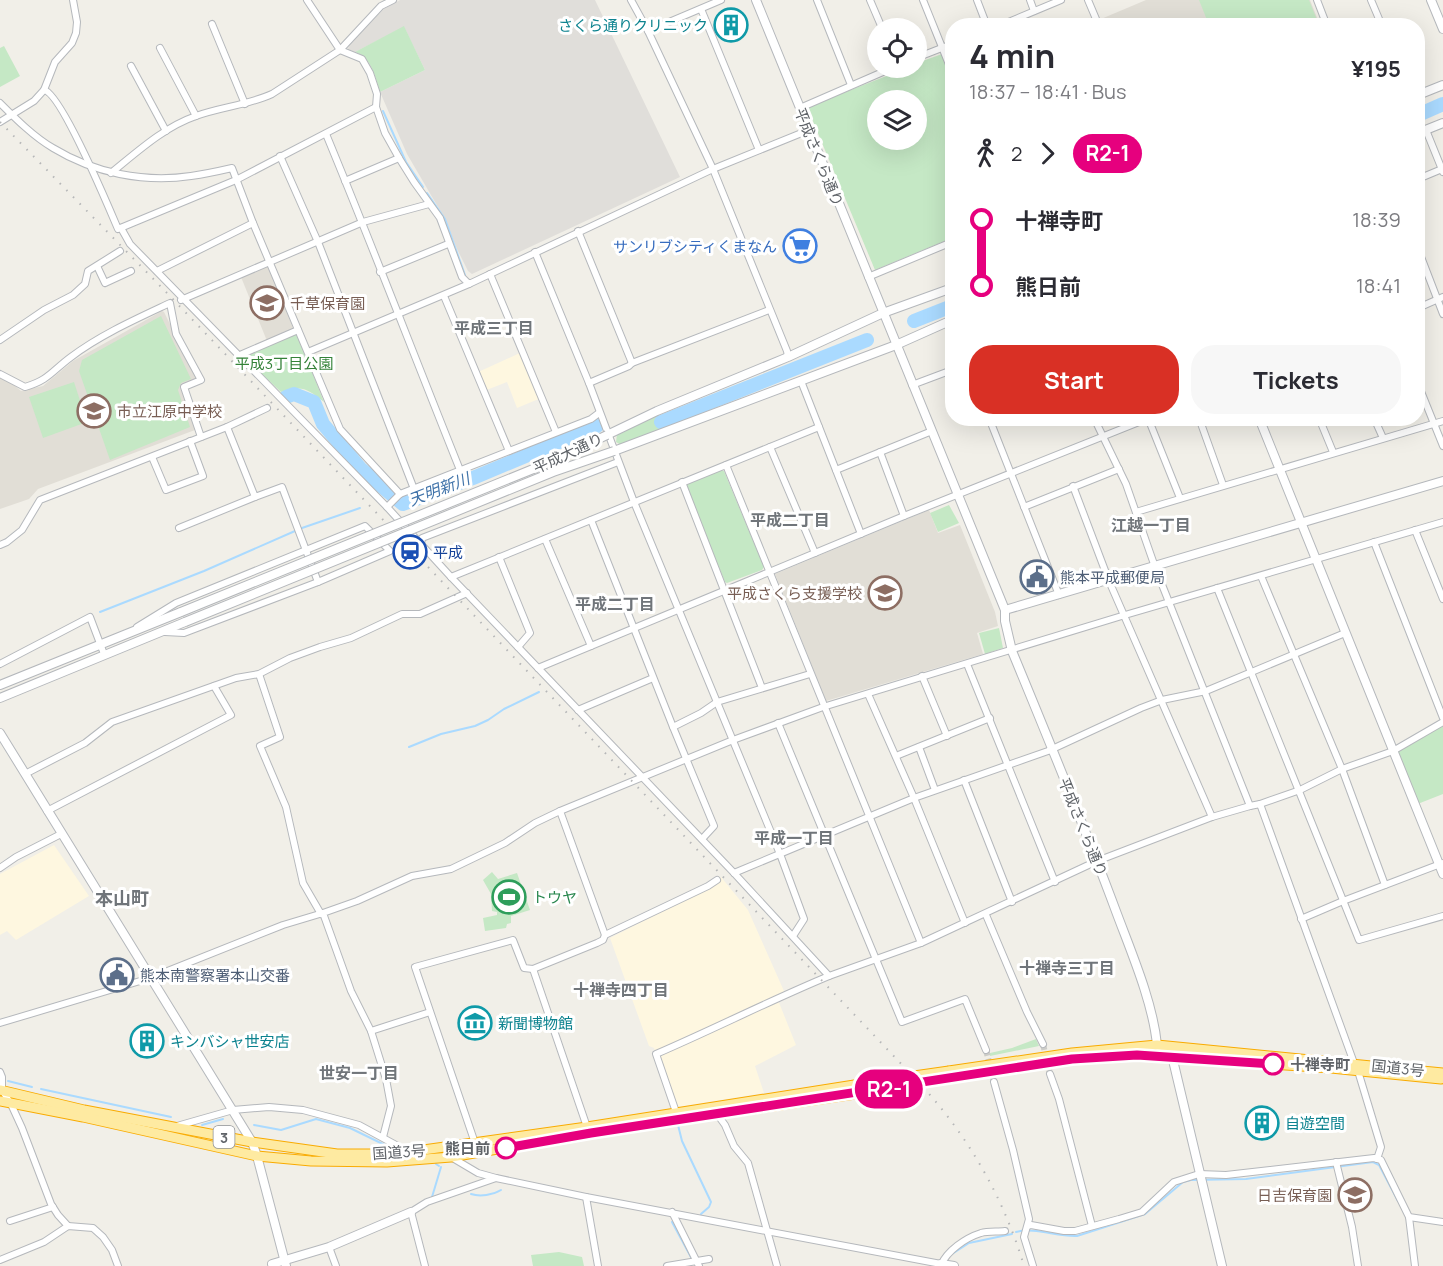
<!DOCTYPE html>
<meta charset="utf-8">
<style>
:root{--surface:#fff;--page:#f7f7f7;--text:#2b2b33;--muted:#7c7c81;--accent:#d93025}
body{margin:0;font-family:Manrope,"Noto Sans JP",sans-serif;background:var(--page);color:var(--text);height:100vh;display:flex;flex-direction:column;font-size:22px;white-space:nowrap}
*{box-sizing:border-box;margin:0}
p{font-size:20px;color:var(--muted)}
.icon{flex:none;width:33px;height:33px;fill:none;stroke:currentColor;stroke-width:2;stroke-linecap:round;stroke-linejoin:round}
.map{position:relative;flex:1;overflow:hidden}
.details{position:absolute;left:945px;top:18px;width:480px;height:408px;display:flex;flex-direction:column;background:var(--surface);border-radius:24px;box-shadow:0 6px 24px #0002}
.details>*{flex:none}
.badge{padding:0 12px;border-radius:20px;font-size:21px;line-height:39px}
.tools{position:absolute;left:867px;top:18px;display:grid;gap:12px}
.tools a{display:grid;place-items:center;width:60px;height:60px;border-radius:50%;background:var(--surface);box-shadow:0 6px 24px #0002;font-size:30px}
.map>.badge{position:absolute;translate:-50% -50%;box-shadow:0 0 0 3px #fff}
.legs{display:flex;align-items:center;gap:9px;height:66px;padding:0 24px;font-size:20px}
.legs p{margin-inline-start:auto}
.headline{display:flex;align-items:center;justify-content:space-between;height:102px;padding:0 24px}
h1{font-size:33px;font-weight:700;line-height:45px}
.primary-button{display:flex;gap:12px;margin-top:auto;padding:12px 24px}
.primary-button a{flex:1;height:69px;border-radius:24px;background:var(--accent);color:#fff;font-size:24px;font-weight:700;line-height:69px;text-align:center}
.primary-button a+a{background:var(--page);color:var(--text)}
ul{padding:0 24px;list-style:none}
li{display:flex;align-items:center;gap:21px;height:66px;font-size:22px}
li i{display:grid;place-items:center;width:9px;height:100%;margin:0 8px;background:currentColor}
li i::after{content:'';width:15px;height:15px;margin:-8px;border:4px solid;border-radius:50%;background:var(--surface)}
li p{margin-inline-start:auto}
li:first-child i{background:linear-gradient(#0000 50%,currentColor 0)}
li:last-child i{background:linear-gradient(currentColor 50%,#0000 0)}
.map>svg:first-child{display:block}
</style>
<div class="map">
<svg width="1443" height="1266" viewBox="0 0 1443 1266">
<rect width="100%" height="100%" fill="#f1efe8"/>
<g fill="#fef7e0">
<path d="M522 352 541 398 517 408 507 382 484 391 476 373Z"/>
<path d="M54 845 89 896 16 940 7 931 0 935V874Z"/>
<path d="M721 877 748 910 784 991 778 1000 796 1045 755 1066 764 1093 677 1107 654 1048 649 1046 610 938 707 889Z"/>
</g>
<path fill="#e0deda" d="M400 0H595L680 177 472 274 468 271 457 249 445 219 407 154 380 92 425 70 404 27 355 52 348 49 349 45 384 9Z"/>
<g fill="#e1ded6">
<path d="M1146 0H1310L1320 25 1104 26 1101 19Z"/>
<path d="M266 266 269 267 293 328 291 331 267 341 241 277Z"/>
<path d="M162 311 164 312 196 377 195 380 182 387 195 430 38 489 29 499 0 509V377L5 378 21 391 43 386 73 361Z"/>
<path d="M929 510 938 533 960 525 995 612 998 626 977 633 983 654 826 701 775 574Z"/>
</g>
<g fill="#c5e8c5" fill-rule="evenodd">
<path d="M1199 0H1309L1319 25H1209Z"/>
<path d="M404 26 425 70 380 92C375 77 372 58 355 52Z"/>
<path d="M4 46 20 76 0 87V48Z"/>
<path d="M942 54 952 79V238L875 270 807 107 907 68H916L917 63ZM878 100H916V140H878Z"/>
<path d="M161 316 191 379 181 383 178 390 190 427 110 460 79 371 82 360Z"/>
<path d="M297 334 324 402C307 389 303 385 281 392L245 358 246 354Z"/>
<path d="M74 382 87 422 43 438 29 397Z"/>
<path d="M658 415 664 430 621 445 616 442 617 434Z"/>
<path d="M721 470 724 471 764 567 762 570 727 583 725 582 686 487 688 483Z"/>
<path d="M949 505 959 523 938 532 930 513Z"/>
<path d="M999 628 1003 648 985 654 979 633Z"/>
<path d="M1443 722V794L1415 805 1393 751Z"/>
<path d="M492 872 498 879 517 873 530 910 511 916V923L507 924 506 928 485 931 483 918 497 915V912L492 911 491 894 483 880Z"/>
<path d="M1036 1039 1039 1046 990 1056V1053L1012 1048Z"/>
<path d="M559 1252 582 1257 584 1266H533L531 1255Z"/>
</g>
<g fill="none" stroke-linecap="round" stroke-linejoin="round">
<g stroke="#aadaff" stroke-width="2">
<path d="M383 111 406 162 423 187"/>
<path d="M427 193 445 219 465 275"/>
<path d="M302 528 360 508"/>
<path d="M100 612 204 571 295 531"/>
<path d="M409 747 441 734 475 726 488 720 504 709 539 692"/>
<path d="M8 1081 32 1087"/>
<path d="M41 1089 171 1117"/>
<path d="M202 1125 223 1119"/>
<path d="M254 1125 281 1130 316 1119 350 1128 391 1148"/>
<path d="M678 1125 682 1141 711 1202 709 1207 701 1214"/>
<path d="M436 1164 439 1166"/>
<path d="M471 1194C480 1197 493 1195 501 1190"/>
<path d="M432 1197 441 1167"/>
<path d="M672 1222 692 1259"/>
<path d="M1016 1232C1035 1227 1057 1237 1077 1236L1145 1214 1183 1182 1191 1180 1246 1179 1373 1162 1379 1165 1398 1201"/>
<path d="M952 1254 969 1243 1012 1234"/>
</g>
<g stroke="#aadaff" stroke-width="14">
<path d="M1418 115 1443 104"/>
<path d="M914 321 952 306"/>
<path d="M286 397 294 394 314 402 323 424 361 469 403 504 473 478 597 426"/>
<path d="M661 422 867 340"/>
</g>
<g stroke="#ccccc8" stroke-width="6" stroke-dasharray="6 3" stroke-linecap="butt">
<path d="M1043 1044 1050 1074"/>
<path d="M986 1050 994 1082"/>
</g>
<defs>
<g id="minor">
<path d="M307 0 340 50 362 59 370 73 377 94 376 107"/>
<path d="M631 0 648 31 713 169 787 351 788 357"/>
<path d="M817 0 851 85"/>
<path d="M870 0 882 28"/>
<path d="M923 0 952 72"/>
<path d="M977 0 987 26"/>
<path d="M1030 0 1034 11"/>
<path d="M1088 0 1099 26"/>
<path d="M1317 0 1327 26"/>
<path d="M1371 0 1382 26"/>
<path d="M701 9 759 150"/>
<path d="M212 24 245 104"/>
<path d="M999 26 1061 0"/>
<path d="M648 31 721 0"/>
<path d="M160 48 196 116"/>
<path d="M916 58 952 44"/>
<path d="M131 66 166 131"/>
<path d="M44 90C61 93 109 208 118 229L236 180 376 107 385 133 399 158 414 182 440 218 462 277 469 284 713 169 809 130"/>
<path d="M0 103C16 119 34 137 53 148 94 173 144 183 191 176 205 174 219 171 232 168L253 223 340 429 400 494"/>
<path d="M800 108 892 68"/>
<path d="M0 122 34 101 44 90 55 62 72 43 76 33 77 22 73 0"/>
<path d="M1426 130 1443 172"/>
<path d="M326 134C372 245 415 358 460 470"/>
<path d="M280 156 318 242 414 489"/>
<path d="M111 173C137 152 164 127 196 116 221 107 248 105 272 94L340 50 381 6 393 0"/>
<path d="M1418 179 1442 169"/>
<path d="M345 181 399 158"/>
<path d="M121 228 130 244 387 507 451 577 734 873 829 976 921 943 1097 861 1212 817 1250 806 1260 804 1300 790 1342 769 1393 751 1443 722"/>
<path d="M578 231 632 363"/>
<path d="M1418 249 1443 314"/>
<path d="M535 252 589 383 634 502 780 854 804 919 793 936"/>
<path d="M97 266 105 283 131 271"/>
<path d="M157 271 253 223"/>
<path d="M380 272 448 244"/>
<path d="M490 274 556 432"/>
<path d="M868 277 952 242"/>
<path d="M444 296 509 451"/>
<path d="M181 300 363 222 429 204"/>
<path d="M1418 308 1443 297"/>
<path d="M0 340 44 310 73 295 85 284 88 271 120 251"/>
<path d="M308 352 469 284"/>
<path d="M240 355 298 330"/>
<path d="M0 374 25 387C49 380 52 371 71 357 100 335 136 319 170 303L176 334 201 380 184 387 201 437"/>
<path d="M801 381 861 534"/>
<path d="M589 383 629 366 632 363 769 310"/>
<path d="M1418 384 1443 446"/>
<path d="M912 385 952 370"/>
<path d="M989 418 1059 595"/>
<path d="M1094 418 1126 484 1155 567 1250 806"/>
<path d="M1148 418 1180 498"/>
<path d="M1199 418 1223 485"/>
<path d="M1319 418 1333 452"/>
<path d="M1374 418 1383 438"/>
<path d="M227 427 255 497 282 487 318 582"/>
<path d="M770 447 815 553"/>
<path d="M880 452 904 516"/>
<path d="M152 457 166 490 203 476 190 441"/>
<path d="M726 465 921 943"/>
<path d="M836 470 932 431"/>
<path d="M682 482 762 688"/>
<path d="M1073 486 1109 581 1212 817"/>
<path d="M387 507 400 494 591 419 599 413"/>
<path d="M1024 507 1119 469"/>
<path d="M1136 512 1443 421"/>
<path d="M591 520 673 727 714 826 702 839"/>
<path d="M179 528 255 497"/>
<path d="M1415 530 1443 599"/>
<path d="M545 539 591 646"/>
<path d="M1374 542 1443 718"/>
<path d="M0 545 7 542 22 530 40 500 227 427 267 408"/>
<path d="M421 545 422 538 618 462"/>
<path d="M499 557 530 633 518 647"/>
<path d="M1261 576 1342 769 1385 885"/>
<path d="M451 577 819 427"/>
<path d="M1217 588 1359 940 1443 916"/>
<path d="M137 627 176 603 365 526 390 551 318 582 184 633 165 632"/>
<path d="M0 664 90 617 104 654"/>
<path d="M967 664 1055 882"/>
<path d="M538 668 904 516 1149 418"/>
<path d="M259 674 280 737 260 746 286 807 303 883 321 914"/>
<path d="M922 676 947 736"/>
<path d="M868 694 914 798 965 923"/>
<path d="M578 710 653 678"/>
<path d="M778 723 902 1022 965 999 986 1050"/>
<path d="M673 727 701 713 717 702 810 674"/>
<path d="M919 747 935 790"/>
<path d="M896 756 990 718"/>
<path d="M25 774 85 743 112 722 236 678 259 674 290 658 320 647 351 638 402 614H420L467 593"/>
<path d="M964 780 1012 902"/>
<path d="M1260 804 1354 1063"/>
<path d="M47 811 231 715 214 686"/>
<path d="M560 811 605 935"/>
<path d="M0 868 16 857 61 834"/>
<path d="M734 873 914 798 1048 751 1141 708 1162 700 1206 691 1345 633"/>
<path d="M986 915 1027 1012 1043 1044"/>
<path d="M1301 919 1343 901 1443 863"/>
<path d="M0 1023 150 978 283 925 323 913"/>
<path d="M371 1031 430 1012"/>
<path d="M1358 1071 1381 1147 1377 1159"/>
<path d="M0 1072 2 1077V1090L11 1104 22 1128 51 1204 58 1215 68 1226"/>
<path d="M1050 1074 1059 1099 1092 1226"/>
<path d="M994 1082 1013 1150 1029 1219 1024 1237 1033 1266"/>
<path d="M676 1112 656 1054C714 1029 771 1000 829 976"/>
<path d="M717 1114 725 1125 734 1146 748 1163 777 1266"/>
<path d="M177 1126 233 1110 269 1107 303 1110 359 1125 407 1151"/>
<path d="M587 1127 533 969 597 943 603 940 605 935 708 886 717 880"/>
<path d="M383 1137 391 1106 386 1079 371 1031 351 991 323 913 357 901 412 876 451 869 505 843 535 823 560 811 733 740 823 707 1125 615 1443 522"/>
<path d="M476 1146 415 967 513 940 524 968 533 969"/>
<path d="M451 1157 478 1173 496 1178 586 1197 941 1264"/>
<path d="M1336 1162 1352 1227 1358 1266"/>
<path d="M586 1197 598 1266"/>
<path d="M672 1212 699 1266"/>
<path d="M1409 1217 1415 1266"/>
<path d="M10 1221 53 1207"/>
<path d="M1028 1226 1031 1225 1064 1231H1075L1119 1219 1142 1212 1174 1182 1199 1174 1226 1175 1374 1158 1381 1160 1409 1217 1443 1222"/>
<path d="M329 1247 336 1266"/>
<path d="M0 1260 44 1242 68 1226 93 1228 103 1237 112 1250 118 1266"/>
<path d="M941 1265C947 1251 965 1238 981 1233 988 1231 998 1232 1005 1231"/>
<path d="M425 1266 411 1212 427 1202 496 1178"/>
<path d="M667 1266 709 1259"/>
</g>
<g id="tertiary">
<path d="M756 0 1005 610V621L1012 651C1048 738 1084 825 1117 914 1132 954 1153 1003 1157 1045L1172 1056 1222 1266"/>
<path d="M1431 0 1443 29"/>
<path d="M1418 95 1443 85"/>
<path d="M1418 133 1443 123"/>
<path d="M1259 418 1443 874"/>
<path d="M607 435 657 411 788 357 883 313 952 288"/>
<path d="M614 451 896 345 952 320"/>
<path d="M1005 610 1443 481"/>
<path d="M0 685 181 612"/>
<path d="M0 698 185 622"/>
<path d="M0 733 252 1142 257 1156 286 1266"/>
<path d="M272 1264 329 1247 411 1212"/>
<path d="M941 1264 954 1266"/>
</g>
<g id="trunk">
<path d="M949 1071 1072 1053 1157 1045 1443 1073"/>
<path d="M949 1078 1072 1059 1137 1055 1331 1068 1441 1079"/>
<path d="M0 1090 84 1110 252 1142 337 1154H395L587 1127 886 1080"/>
<path d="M0 1101 83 1117 257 1156 311 1161 387 1162 451 1157 591 1133 889 1089"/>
</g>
</defs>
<use href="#minor" stroke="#b5b8bc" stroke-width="8"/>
<use href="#tertiary" stroke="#b5b8bc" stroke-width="10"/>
<use href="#trunk" stroke="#f9ab00" stroke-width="11"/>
<use href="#minor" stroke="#fff" stroke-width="6"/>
<use href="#tertiary" stroke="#fff" stroke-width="8"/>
<use href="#trunk" stroke="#feeaa1" stroke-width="9"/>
<g stroke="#b6b7b8" stroke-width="2" stroke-dasharray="1.5 8" stroke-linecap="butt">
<path d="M0 122 168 294 908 1071"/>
<path d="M923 1087C970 1139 1004 1199 1024 1266"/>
</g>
<defs>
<g id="tertiary-bridge">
<path d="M181 612 548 463 607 435"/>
<path d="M185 622 553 472 614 451"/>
</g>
<g id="trunk-bridge">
<path d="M886 1080 949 1071"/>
<path d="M889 1089 949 1078"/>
</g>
</defs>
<use href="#tertiary-bridge" stroke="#b5b8bc" stroke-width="10" stroke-linecap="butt"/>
<use href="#trunk-bridge" stroke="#f9ab00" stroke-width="11" stroke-linecap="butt"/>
<use href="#tertiary-bridge" stroke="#fff" stroke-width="8"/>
<use href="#trunk-bridge" stroke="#feeaa1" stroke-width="9"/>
</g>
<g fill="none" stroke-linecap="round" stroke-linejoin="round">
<defs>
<path id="line-1" d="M506 1148 591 1133 1072 1059 1137 1055 1273 1064"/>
</defs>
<use href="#line-1" stroke="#fff" stroke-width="14"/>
<use href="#line-1" stroke="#e6007e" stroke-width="9"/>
</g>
<defs>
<symbol id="building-ring" viewBox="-11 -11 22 22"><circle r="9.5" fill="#fff" stroke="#0f9aa8" stroke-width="1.5"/><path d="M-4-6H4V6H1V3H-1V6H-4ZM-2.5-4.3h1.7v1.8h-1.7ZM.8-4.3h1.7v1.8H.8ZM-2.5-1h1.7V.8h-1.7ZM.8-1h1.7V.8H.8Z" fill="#0f9aa8"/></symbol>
<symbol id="supermarket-ring" viewBox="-11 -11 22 22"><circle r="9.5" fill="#fff" stroke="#3f7fe0" stroke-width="1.5"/><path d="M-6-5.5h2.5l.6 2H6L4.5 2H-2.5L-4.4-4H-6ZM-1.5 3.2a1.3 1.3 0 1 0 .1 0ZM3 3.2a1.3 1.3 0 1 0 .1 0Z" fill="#3f7fe0"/></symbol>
<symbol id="school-ring" viewBox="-11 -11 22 22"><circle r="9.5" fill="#fff" stroke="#8d6e63" stroke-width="1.5"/><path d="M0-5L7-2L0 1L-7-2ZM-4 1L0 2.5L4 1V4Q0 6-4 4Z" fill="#8d6e63"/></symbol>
<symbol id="station-ring" viewBox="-11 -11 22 22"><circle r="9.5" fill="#fff" stroke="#1a4fb4" stroke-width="1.5"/><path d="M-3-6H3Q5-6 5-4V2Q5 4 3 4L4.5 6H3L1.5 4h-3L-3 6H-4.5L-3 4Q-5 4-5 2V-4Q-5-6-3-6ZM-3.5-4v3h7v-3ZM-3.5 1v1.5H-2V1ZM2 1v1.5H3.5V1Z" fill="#1a4fb4"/></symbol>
<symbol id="civic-ring" viewBox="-11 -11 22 22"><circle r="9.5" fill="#fff" stroke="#5c6f8a" stroke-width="1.5"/><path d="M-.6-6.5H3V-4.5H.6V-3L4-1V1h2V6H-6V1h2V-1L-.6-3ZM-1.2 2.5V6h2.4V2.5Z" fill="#5c6f8a"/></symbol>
<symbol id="stadium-ring" viewBox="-11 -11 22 22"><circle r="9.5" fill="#fff" stroke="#2e9e5b" stroke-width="1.5"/><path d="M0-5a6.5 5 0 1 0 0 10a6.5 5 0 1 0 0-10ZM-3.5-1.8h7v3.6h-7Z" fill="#2e9e5b"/></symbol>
<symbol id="museum-ring" viewBox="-11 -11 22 22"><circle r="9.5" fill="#fff" stroke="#0f9aa8" stroke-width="1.5"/><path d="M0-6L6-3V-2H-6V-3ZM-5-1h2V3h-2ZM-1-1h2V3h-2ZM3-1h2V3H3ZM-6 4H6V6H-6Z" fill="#0f9aa8"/></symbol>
</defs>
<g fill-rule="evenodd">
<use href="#building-ring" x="712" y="6" width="38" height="38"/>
<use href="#supermarket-ring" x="781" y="227" width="38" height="38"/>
<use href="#school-ring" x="248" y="284" width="38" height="38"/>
<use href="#school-ring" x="75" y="392" width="38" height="38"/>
<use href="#station-ring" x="391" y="533" width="38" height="38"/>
<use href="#civic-ring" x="1018" y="558" width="38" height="38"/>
<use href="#school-ring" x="866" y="574" width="38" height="38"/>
<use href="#stadium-ring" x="490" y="878" width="38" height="38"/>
<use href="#civic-ring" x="98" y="956" width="38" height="38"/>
<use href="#museum-ring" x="456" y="1004" width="38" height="38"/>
<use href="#building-ring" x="128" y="1022" width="38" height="38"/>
<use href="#building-ring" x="1243" y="1104" width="38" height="38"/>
<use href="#school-ring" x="1336" y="1176" width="38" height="38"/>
</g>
<g fill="#fff" stroke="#e6007e" stroke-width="3">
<circle cx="1273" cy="1064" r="10"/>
<circle cx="506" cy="1148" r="10"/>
</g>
<g text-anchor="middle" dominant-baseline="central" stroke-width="6" stroke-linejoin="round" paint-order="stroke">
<rect fill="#fff" stroke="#8f9295" stroke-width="1.5" x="213.5" y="1126" width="21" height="22" rx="4.5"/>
<g font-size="14" font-weight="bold" fill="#5f6368">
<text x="224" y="1137">3</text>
</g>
<g font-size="15" fill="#0d838f" stroke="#fff" text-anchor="start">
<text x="708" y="25" text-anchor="end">さくら通りクリニック</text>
<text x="498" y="1023">新聞博物館</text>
<text x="170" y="1041">キンバシャ世安店</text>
<text x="1285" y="1123">自遊空間</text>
</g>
<g font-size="15" fill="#5f6368" stroke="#fff">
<text transform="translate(819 157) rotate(68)">平成さくら通り</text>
<text transform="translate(568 453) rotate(-25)">平成大通り</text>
<text transform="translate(1083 827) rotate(68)">平成さくら通り</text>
<text transform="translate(1398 1068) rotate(6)">国道3号</text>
<text transform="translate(399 1152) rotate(-4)">国道3号</text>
</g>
<g font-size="15" fill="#366cbe" stroke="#fff" text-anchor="end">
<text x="777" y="246">サンリブシティくまなん</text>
</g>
<g font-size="15" fill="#785e54" stroke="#fff" text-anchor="start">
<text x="290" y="303">千草保育園</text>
<text x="117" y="411">市立江原中学校</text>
<text x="862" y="593" text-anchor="end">平成さくら支援学校</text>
<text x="1332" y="1195" text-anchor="end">日吉保育園</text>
</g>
<g font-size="15" fill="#348238" stroke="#fff">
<text x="284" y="363">平成3丁目公園</text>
</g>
<g font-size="15" fill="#164399" stroke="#fff" text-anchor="start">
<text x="433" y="552">平成</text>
</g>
<g font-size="15" fill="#4e5e75" stroke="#fff" text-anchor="start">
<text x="1060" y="577">熊本平成郵便局</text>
<text x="140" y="975">熊本南警察署本山交番</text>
</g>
<g font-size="15" fill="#27864d" stroke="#fff" text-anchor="start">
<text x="532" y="897">トウヤ</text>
</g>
<g font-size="15" font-weight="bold" fill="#5f6368" stroke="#fff" text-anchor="start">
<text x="1290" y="1064">十禅寺町</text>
<text x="490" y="1148" text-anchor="end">熊日前</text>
</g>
<g font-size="16" font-weight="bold" fill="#70757a" stroke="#fff">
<text x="494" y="328">平成三丁目</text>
<text x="790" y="520">平成二丁目</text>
<text x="1151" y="525">江越一丁目</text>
<text x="615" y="604">平成二丁目</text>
<text x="794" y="838">平成一丁目</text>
<text x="1067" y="968">十禅寺三丁目</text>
<text x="621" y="990">十禅寺四丁目</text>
<text x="359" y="1073">世安一丁目</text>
</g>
<g font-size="16" font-style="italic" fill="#4174aa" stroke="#fff">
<text transform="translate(439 489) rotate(-21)">天明新川</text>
</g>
<g font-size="18" font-weight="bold" fill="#70757a" stroke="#fff">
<text x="122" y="898">本山町</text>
</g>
</g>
</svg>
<div class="tools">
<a><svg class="icon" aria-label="locate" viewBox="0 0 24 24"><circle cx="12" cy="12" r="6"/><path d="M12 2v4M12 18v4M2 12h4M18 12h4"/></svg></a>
<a><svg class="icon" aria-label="layers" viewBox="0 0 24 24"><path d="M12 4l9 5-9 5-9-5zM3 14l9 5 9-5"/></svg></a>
</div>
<b class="badge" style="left:889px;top:1089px;background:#e6007e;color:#fff">R2-1</b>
<section class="details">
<div class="headline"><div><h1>4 min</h1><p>18:37 – 18:41 · Bus</p></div><b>¥195</b></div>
<div class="legs"><svg class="icon" aria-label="walk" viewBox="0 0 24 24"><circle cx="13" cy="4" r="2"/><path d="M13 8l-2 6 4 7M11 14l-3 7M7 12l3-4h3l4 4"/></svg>2<svg class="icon" aria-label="forward" viewBox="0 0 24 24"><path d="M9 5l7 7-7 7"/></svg><b class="badge" style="background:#e6007e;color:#fff">R2-1</b></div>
<ul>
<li><i style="color:#e6007e"></i><b>十禅寺町</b><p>18:39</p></li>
<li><i style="color:#e6007e"></i><b>熊日前</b><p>18:41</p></li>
</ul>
<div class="primary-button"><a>Start</a><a>Tickets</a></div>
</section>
</div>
